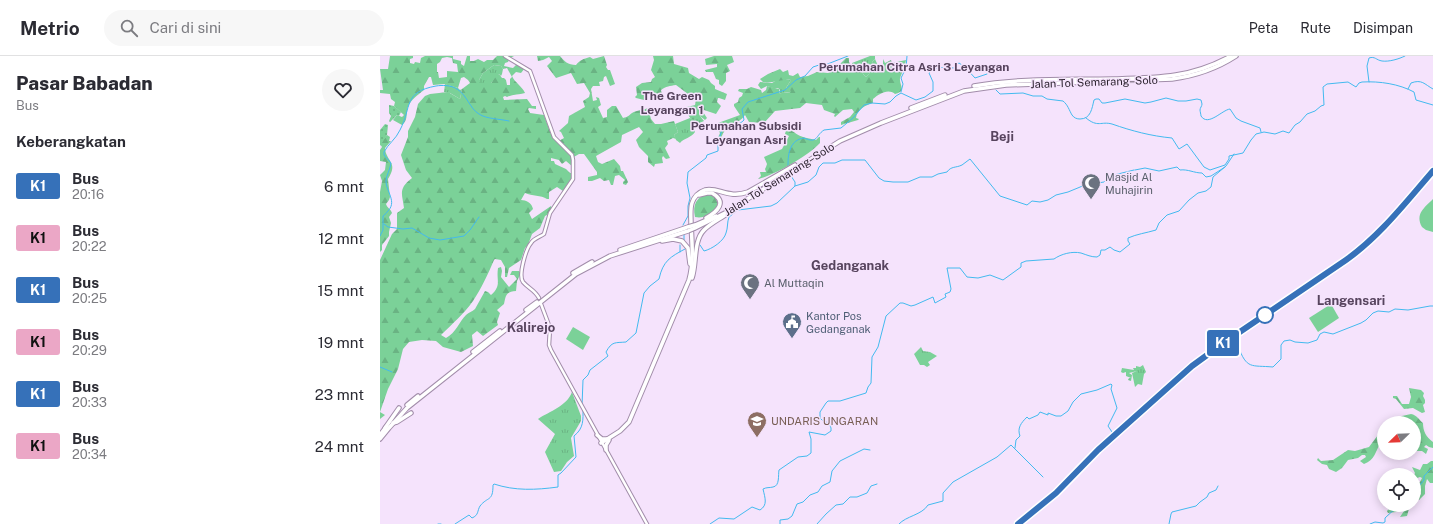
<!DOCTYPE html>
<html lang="id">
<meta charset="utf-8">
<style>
:root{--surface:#fff;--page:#f7f7f7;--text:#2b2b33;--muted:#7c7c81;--line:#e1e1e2}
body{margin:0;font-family:"Public Sans",sans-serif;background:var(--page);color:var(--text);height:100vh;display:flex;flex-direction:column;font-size:15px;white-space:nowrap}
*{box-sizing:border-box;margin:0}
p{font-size:13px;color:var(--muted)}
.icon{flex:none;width:22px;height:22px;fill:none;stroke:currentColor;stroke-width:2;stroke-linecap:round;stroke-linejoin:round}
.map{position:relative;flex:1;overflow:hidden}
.side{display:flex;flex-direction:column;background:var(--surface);width:380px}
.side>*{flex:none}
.badge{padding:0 8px;border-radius:3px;font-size:14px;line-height:26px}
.needle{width:26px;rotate:247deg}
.buttons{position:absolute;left:997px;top:360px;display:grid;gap:8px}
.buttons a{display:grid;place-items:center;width:44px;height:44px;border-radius:50%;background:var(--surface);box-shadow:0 2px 10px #0003;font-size:20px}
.map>.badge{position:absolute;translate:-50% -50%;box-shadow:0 0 0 2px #fff}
h2{padding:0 16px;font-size:15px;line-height:36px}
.round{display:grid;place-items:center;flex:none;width:42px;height:42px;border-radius:21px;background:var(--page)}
.head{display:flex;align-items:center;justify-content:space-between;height:68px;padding:0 16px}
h1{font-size:19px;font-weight:800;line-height:30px}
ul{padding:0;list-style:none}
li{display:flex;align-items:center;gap:12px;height:52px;padding:0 16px}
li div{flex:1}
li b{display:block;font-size:15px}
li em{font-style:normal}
li .badge{min-width:44px;font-weight:700;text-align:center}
header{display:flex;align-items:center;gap:24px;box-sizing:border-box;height:56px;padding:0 20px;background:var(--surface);border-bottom:1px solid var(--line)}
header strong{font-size:19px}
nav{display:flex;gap:22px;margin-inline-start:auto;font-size:14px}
.search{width:280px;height:36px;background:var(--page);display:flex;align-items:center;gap:10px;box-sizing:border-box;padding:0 14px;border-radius:22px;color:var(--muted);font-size:15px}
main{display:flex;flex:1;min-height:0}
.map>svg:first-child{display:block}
</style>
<header>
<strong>Metrio</strong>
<div class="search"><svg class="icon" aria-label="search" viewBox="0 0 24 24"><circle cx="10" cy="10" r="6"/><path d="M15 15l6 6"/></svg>Cari di sini</div>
<nav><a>Peta</a><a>Rute</a><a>Disimpan</a></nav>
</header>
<main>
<section class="side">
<div class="head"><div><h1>Pasar Babadan</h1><p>Bus</p></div><a class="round"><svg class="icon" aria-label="heart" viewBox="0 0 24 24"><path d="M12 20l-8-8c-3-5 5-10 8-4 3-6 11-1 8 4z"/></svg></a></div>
<h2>Keberangkatan</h2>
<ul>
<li><span class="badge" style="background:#3671b9;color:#fff">K1</span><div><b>Bus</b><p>20:16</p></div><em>6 mnt</em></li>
<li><span class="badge" style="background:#eba7c6;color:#111">K1</span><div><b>Bus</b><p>20:22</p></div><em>12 mnt</em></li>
<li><span class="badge" style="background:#3671b9;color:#fff">K1</span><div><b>Bus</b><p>20:25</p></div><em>15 mnt</em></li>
<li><span class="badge" style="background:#eba7c6;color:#111">K1</span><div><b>Bus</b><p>20:29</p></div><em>19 mnt</em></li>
<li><span class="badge" style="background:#3671b9;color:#fff">K1</span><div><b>Bus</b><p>20:33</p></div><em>23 mnt</em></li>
<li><span class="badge" style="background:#eba7c6;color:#111">K1</span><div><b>Bus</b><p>20:34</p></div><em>24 mnt</em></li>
</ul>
</section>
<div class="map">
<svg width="1053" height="468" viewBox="0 0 1053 468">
<defs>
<pattern id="grass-tufts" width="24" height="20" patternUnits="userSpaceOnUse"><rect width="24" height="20" fill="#7bd198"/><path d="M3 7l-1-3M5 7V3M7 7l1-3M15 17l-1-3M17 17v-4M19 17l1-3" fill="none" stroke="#6ab383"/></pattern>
<pattern id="forest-firs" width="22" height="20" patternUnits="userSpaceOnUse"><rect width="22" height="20" fill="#7bd198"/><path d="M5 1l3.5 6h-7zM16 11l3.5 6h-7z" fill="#6ab383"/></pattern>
<pattern id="garden-dots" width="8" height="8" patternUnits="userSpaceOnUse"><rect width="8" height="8" fill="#7bd198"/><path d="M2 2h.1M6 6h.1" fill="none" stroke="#6ab383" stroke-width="1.8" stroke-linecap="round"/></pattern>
</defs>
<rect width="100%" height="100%" fill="#f5e3fc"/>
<g fill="url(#grass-tufts)">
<path d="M490 0H495V3L492 6 494 10 490 14 489 18 486 21C482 18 481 13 482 9L472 11V7Z"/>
<path d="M114 9 121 10 123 13 122 18 121 20 119 18 111 27H99V24L103 17Z"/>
<path d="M397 24H411L406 32 411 35V37L404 36 400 38V34L398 32H393L387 30 381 33 378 29 380 26 392 27Z"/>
<path d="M65 28 78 32 80 34 82 33 80 43 70 37 64 36Z"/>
<path d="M318 60H320L324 65 315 69 314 71 315 76C311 82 304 82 300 87L296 84 294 79 298 76 295 68 310 62 314 64Z"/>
<path d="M541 291 543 295 550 296 557 300 548 306 550 309 547 311 544 309H540L534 298Z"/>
<path d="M763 309 766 316 764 318 762 329 758 328 755 331 752 317 757 315 749 317 752 319 751 325 748 324 749 322H751L746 320V316L743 317 741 316 742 312 754 314 753 312H756V310L760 311Z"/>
<path d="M192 336 201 360V365L191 382 194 400 187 406 181 415 174 416 165 396 175 378 158 363C170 355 187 350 192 336Z"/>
</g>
<g fill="url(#forest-firs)" fill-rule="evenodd">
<path d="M10 0H33V2L30 3V7L34 8 35 6 40 7 41 2 45 0H73V3L81 5V8L84 10 87 0H90V5H94L98 3 104 6 107 4H113L117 0H134L130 2 128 6 125 7 124 10 133 12 137 8 145 12 141 17 136 16 132 20C135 27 142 30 145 37 139 39 133 38 127 41L125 40 123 41 124 44 147 43 152 50H156V53L149 52 148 53 150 57 164 59 171 78 177 86 184 82 181 76 179 75 188 67 189 60 205 51 203 45 209 41 210 37 204 27 197 28 191 17 176 22 167 10 172 5 169 1 163 4 158 5 157 0H180C184 5 188 9 196 9 200 4 203 3 210 1L213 3 224 0 227 9 226 11 228 14H230L235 28 230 30 226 20 224 21 223 25 219 26 220 30H213L211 33 213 45 217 44 216 41 219 42 221 49 218 51 223 62 227 61V54L232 50H236L243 62C248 61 248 60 252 57 257 54 263 54 268 52L271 63 275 68H281L294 65 298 76 294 79 296 83 293 82 287 85 288 88 285 92 290 102 286 103 283 100 282 102 283 107 275 108 274 111 268 106V100L259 91 256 84 263 76 259 71 242 79 241 86 216 100 218 106 222 108 234 103 240 110 241 115H243L248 126 246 129 243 128V126L245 124 239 119 235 120 233 129H231L229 124 224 125 220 122 212 125H208V121L217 119V116L204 98H199L192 102 193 111 186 105 182 108 179 104 171 102V105H174L175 108 186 113 190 117H193L191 125 183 135 177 131 169 136V143H167C161 139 152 140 145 137L141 144C146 144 152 147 153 153L149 157 152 163 171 150 172 153 169 158 165 160 160 172 152 178 148 189 145 192 141 204 129 212 127 221H125V211L121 204 115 203 114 204C108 218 101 233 93 245 84 258 72 268 61 279L66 282C76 277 79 266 86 259 89 256 92 256 95 253L105 235 108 236 111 239C122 229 116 225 118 212L121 211 122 215 121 221 129 231 137 223 134 219H130L132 215H139L141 217 137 225 136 235C125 236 126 240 124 248L117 254 120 257 117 266 118 269 103 280 97 275 92 279 93 290 81 296 63 291 56 285 42 284 29 286 23 293 18 313 8 333 0 356 5 359 0 363V204L12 178 17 173V157L24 152C22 137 18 133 32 122L26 114 21 99 28 81V75L35 61 38 48 45 40 50 38 68 36 80 43 82 33 90 27 88 24 84 21 81 22 78 32 64 28 53 29 51 21H49L44 30V34C38 39 31 43 28 51 26 57 28 65 22 69L13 64 17 59 22 61 24 59 14 50 15 46 11 43 10 38 0 37V34H3L0 13H8ZM67 1 72 2 73 7 77 8 78 16 67 15V21L59 22 58 16H57V8L60 6 62 2ZM114 9 121 10 123 13 127 12 132 21 130 23V29H127L126 24 124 22H122L119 18 117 19 111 27H99V24L103 17Z"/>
<path d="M273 0H293L294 8 308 12 309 17 319 23 322 21 329 24 331 27 335 30V33L347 38 345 44 339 42H338L337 46 341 50 336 58 324 54 323 56 327 62 325 64 320 60 314 64C309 63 307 57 307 51L315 49 316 44 296 29C290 30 286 30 281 34L282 39 267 36 265 37 266 41 264 44 256 42 255 41 257 39 256 31 262 27 271 26 272 23 275 21 271 14 274 4Z"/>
<path d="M334 0H352L354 6 347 9 350 15 346 17V25L342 30 339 28V24L336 23 333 16H326L325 14 337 11V8L326 9 325 3Z"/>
<path d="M466 2H469V6L472 11 478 7 481 8C482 12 481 18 486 21L489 18 490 14 494 10 492 6 495 3 499 12 503 8V3L505 7 511 4 512 7 526 4C525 11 522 16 520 22 519 29 527 35 515 38 508 32 499 38 493 43V47C486 49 477 53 476 62L479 63 478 64 461 69V66L470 61 474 56 472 53 463 54 455 61 454 60 455 58 444 54 442 49 426 47 420 52 395 55 384 67 369 66 365 59C360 66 359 64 352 68 345 71 343 78 340 84H337L340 77 338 74 341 70 338 67 360 59 354 50V48L358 46 359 42 362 40 363 37 358 35 359 33H367L371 31 381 34 382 37 386 34 387 30 399 33 400 38 403 36 410 37 411 35 407 34 406 32 411 24C400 23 392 28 383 26L380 23 388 18 400 13 403 16 408 14 409 19 413 20 418 17 420 21 428 20 437 16 448 17 457 12 458 10Z"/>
<path d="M411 73C417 81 427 82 436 84L439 81H440V87C428 100 395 119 378 123L381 120 380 116H386L385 113 386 111 387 108 384 101 402 93 409 80 405 78 406 74Z"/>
<path d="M7 79 10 81 9 85H11L5 92C6 106 19 106 8 123L10 141 9 144 6 148C7 152 11 153 12 157L9 161 11 167 9 176V180L2 189V194L0 196V136L2 125 0 119 5 114 6 106 0 105V94L2 91 0 88Z"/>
<path d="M330 137C348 150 329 164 315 161 312 148 317 140 330 137Z"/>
<path d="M1029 332 1041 334 1044 337 1043 340 1045 344V347L1043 349 1045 356 1042 357 1033 352 1024 353 1016 343 1013 342V340H1017L1022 348H1029L1031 341Z"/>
<path d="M1031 358C1037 359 1039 364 1043 367 1043 375 1046 381 1053 386V392L1049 391 1046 389 1044 391 1048 393 1046 398 1042 395H1034V367H1013L1022 360Z"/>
<path d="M1004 377V396V389L1000 388C995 396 995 404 984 408L980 405 986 401 985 399H982L978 402 968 404 962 412 956 416 949 413 947 409 942 408 937 404 938 402 941 405 953 404 968 394 975 395 989 391 998 379Z"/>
<path d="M1051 405H1053V427H1050L1047 423 1045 430V438L1039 444 1037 441 1041 438 1040 434 1034 435V430L1040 426 1042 422 1040 421 1034 423V419L1035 417 1032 411 1040 414 1043 408H1047Z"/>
<path d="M1013 449H1030L1027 460 1020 461 1024 455 1023 451 1016 456 1008 457 1007 455Z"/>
</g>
<g fill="url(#garden-dots)">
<path d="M9 49 14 50 21 56 19 60 17 59 10 66 9 65 11 60 9 57Z"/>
<path d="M5 68 8 69 7 79 0 90V74Z"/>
</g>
<g fill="#7bd198">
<path d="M1053 143V176L1046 174 1042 171C1035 158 1044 152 1053 143Z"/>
<path d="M951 248 959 262 938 276 929 262Z"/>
<path d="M193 271 210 281 203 294 186 283Z"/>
</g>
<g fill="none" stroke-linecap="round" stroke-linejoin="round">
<g stroke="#43baef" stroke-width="1">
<path d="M989 26 987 10 989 2C995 0 996 4 1002 5 1009 6 1019 3 1025 0"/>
<path d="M1028 33 1031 27C1042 23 1044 28 1053 33"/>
<path d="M616 34 620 38 643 37 653 40H662L667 43 683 45C688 49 689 54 692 59 694 62 697 63 700 63 711 63 712 52 714 44L716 43H719L722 47H725L745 43 765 47 771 46 786 42 798 45H806L817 43 821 44 822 48C822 50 820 52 820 54 820 55 821 59 821 60 828 71 842 54 850 53L856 62 861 65 880 72 881 76"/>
<path d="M521 36 523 28 521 22 526 12 527 0"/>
<path d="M706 62C718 72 721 65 732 68 752 75 771 80 792 82L799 93 807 88 824 111 830 114 845 109 849 103V100L863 97 871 84 876 78 884 76 895 78 903 75 909 77 915 69 920 66 927 58 935 55 941 50 944 49 943 31 947 28 968 26 976 31 979 27 982 26C1000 25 1019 28 1034 36L1036 44 1053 49"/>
<path d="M408 109C408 97 410 84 424 82 438 88 435 80 444 74L461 72 473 62 484 49 492 47 505 48 510 46 516 40 521 37 536 44 545 41 553 35V26L549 17C555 9 566 12 575 12L576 9 579 7 585 11 595 22 607 18"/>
<path d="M755 114 765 112 779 115 797 111 800 114C808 113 814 117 822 117L826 121 831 120 845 111"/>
<path d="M415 130 428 126 436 119 439 111 443 107H455L462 104H485L499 122 504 125 513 126H528L540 121H552L558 118 567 116C571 110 576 112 582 109 585 107 587 105 590 103L620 140 647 149 652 145 660 146 668 144 676 139 688 136 705 129 724 126 730 120 754 114"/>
<path d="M4 168 8 171 23 173 32 172 49 182 60 184 84 180 90 174 99 161"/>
<path d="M303 169 308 160V150L310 142 307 127 308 116 326 102 327 99 338 95V86L342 74C349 68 359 70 364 64L362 53 368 46 405 34 416 24 425 20 433 11 439 9H445L468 0"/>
<path d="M304 178V184"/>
<path d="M0 180 3 174V160C4 159 6 158 7 156 18 146 6 136 6 125 6 120 10 114 11 107L4 99V96C8 88 16 83 20 74 32 51 23 36 56 30 62 29 71 29 77 33 87 39 90 53 99 58 106 63 121 63 129 65"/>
<path d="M320 189 324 195C332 193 344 185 346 177 348 172 347 166 349 161L358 154 391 150 397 147 415 130V126L411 120"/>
<path d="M300 196V189"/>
<path d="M0 311 12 316"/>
<path d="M202 350 203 324 208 319 210 314 228 300 226 296C232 285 235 287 246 286L256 277 264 237 270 230 279 223C283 205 290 201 305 193"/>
<path d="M635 392 636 384 640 380C637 372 641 367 647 361L649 363 658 359 660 356 668 359V357L676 360H681L688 355 693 346 701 338 717 334 731 328 732 329 731 333 737 352 728 370 736 382C762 362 827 289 858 290 867 314 871 309 893 311L901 303V289L904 285 910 284 915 286 928 287 937 284 940 278 944 276 953 278 981 267 986 264 993 257 998 255 1009 256 1015 253 1028 254 1050 250H1053"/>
<path d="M1034 433 1040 429 1044 424V420L1053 411"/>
<path d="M58 468H61"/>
<path d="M75 468 89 459 92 462C99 459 97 455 100 450 108 440 113 446 113 429L114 428C135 435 156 434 178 431V419L181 417 196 401 194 380C204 372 203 364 203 353"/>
<path d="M330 468 339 462 354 463 372 451 380 454C388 449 385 442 383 433 387 431 389 432 393 431 400 430 398 419 399 414L418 401 427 400 431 397V383L429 376 445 379 451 375V372L449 367 443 365 440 362V356L446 347 448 345H460L486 337 488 331 491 327 492 301 498 291 506 260 520 247H523L531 250 535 249 553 241 555 247 566 241 565 238 570 236 571 233 567 212H580L587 221 598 222 610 219 623 224 641 211V207L646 205 674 203C681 198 692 195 701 197 707 199 711 201 717 201L720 199 721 194H725L730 191 734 194 740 196 750 188 748 185V182C757 178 766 177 776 174L779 167 787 159 799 155 809 144 818 137 826 135 831 131 833 121 846 110 854 98"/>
<path d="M400 468V464L408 463 412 460 417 448 423 446 430 439 438 436 442 430 450 426 452 415 460 405 484 393 490 394"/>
<path d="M437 468 446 458 456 449 463 448 470 441H477L487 437 491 430 497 428"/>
<path d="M519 468C526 460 542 459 548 449L563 445V437L573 426 617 401 631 389 663 421"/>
<path d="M789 468 791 458 792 456 816 450 820 446 827 441 829 437 836 434 838 430"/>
<path d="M990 468 995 466 1003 467 1005 466V462L1019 449"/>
</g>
<defs>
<g id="secondary">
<path d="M125 0 150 15 174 81 192 99 193 104V123L170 157 164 178C160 181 154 182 151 187 146 193 138 219 143 226 148 232 155 234 159 242"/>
<path d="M161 248 170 272 169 289 171 294 267 468"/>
</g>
<path id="trunk" d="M638 468 679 433 718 394 812 310 853 280 966 204 985 189 1009 166 1053 115"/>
<g id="motorway">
<path d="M594 30C639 22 687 24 733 23 778 22 811 22 851 0"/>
<path d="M531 52 565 39"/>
<path d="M319 139 327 137H332C348 146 337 156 326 162"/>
<path d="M315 169 336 160"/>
<path d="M315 172 345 157 460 85 501 67 584 35 626 29 792 23C815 20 836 13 856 0"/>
<path d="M282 185 293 183 302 185 308 192 310 208"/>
<path d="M240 194 308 171"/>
<path d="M193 217 212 206"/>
<path d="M312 222C317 208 313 185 324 174 331 167 340 163 348 157"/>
<path d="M146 254 157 246"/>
<path d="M93 296 120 275"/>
<path d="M27 349 38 340"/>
<path d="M13 367 17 366 31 357"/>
<path d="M5 372 19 352"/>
<path d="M0 379 6 371"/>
<path d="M217 379 222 383H227"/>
<path d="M0 383 9 372 27 352 196 218 230 200 308 175"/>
<path d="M221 387 240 375 249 366 309 224C314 206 312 187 311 168 311 161 310 153 312 147 314 141 319 136 325 134 339 131 348 143 368 136L415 109"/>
<path d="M226 394V389L229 384"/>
</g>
</defs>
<use href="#secondary" stroke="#a28daa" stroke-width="4.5"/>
<use href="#trunk" stroke="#a28daa" stroke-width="5"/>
<use href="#motorway" stroke="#a28daa" stroke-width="5.5"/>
<use href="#secondary" stroke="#fff" stroke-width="2.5"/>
<use href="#trunk" stroke="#fff" stroke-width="3"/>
<use href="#motorway" stroke="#fff" stroke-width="3.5"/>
<defs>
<g id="motorway-bridge">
<path d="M308 171 315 169"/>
<path d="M308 175 315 172"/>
</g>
</defs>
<use href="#motorway-bridge" stroke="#a28daa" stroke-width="5.5" stroke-linecap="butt"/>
<use href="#motorway-bridge" stroke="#fff" stroke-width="3.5"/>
</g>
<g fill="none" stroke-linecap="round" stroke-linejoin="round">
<defs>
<path id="line" d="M638 468 676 437 718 394 812 310 845 286 966 204C1000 180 1026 146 1053 115"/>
</defs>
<use href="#line" stroke="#fff" stroke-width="9"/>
<use href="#line" stroke="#3671b9" stroke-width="6"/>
</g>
<defs>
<symbol id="mosque-pin" viewBox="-11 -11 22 30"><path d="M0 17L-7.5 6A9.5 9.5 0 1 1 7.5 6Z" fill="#6b7280" stroke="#f5e3fc"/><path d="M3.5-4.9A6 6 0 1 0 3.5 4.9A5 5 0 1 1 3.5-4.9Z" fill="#fff"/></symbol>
<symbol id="civic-pin" viewBox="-11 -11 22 30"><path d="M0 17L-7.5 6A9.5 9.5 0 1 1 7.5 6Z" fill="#5c6f8a" stroke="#f5e3fc"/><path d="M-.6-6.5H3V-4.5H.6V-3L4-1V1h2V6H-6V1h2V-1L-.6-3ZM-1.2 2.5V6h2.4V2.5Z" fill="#fff"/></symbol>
<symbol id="university-pin" viewBox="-11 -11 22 30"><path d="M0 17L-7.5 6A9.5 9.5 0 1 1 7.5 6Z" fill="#8d6e63" stroke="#f5e3fc"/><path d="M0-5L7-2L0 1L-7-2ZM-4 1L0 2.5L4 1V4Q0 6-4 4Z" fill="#fff"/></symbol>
</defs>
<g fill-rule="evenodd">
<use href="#mosque-pin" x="700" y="116" width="22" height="30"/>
<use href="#mosque-pin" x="359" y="216" width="22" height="30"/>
<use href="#civic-pin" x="401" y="255" width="22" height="30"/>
<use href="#university-pin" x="366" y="354" width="22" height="30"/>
</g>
<circle fill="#fff" stroke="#3671b9" stroke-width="2" cx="885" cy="259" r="8"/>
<g text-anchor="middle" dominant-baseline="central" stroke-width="3" stroke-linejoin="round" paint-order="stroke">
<g font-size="11" fill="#281f2b" stroke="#f5e3fc">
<text transform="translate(714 26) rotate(-2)">Jalan Tol Semarang–Solo</text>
<text transform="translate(399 123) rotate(-32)">Jalan Tol Semarang–Solo</text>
</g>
<g font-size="11" fill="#5b616d" stroke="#f5e3fc" text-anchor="start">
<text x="725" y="121">Masjid Al<tspan x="725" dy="13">Muhajirin</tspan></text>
<text x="384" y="227">Al Muttaqin</text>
</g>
<g font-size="11" fill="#4e5e75" stroke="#f5e3fc" text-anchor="start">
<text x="426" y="260">Kantor Pos<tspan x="426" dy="13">Gedanganak</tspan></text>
</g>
<g font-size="11" fill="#785e54" stroke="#f5e3fc" text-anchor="start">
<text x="391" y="365">UNDARIS UNGARAN</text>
</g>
<g font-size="12" font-weight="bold" fill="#57445e" stroke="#f5e3fc">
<text x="534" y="11">Perumahan Citra Asri 3 Leyangan</text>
<text x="292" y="40">The Green<tspan x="292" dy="14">Leyangan 1</tspan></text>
<text x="366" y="70">Perumahan Subsidi<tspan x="366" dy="14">Leyangan Asri</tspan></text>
</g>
<g font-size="13" font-weight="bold" fill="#57445e" stroke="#f5e3fc">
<text x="622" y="80">Beji</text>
<text x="470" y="209">Gedanganak</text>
<text x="971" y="244">Langensari</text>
<text x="151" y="271">Kalirejo</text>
</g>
</g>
</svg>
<div class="buttons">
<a><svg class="needle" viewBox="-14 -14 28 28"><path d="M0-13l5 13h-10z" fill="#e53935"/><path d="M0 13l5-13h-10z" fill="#7c7c81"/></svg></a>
<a><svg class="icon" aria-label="locate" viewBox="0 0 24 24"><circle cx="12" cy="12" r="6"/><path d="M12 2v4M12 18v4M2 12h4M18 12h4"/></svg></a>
</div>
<b class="badge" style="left:843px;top:287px;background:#3671b9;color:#fff">K1</b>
</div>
</main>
